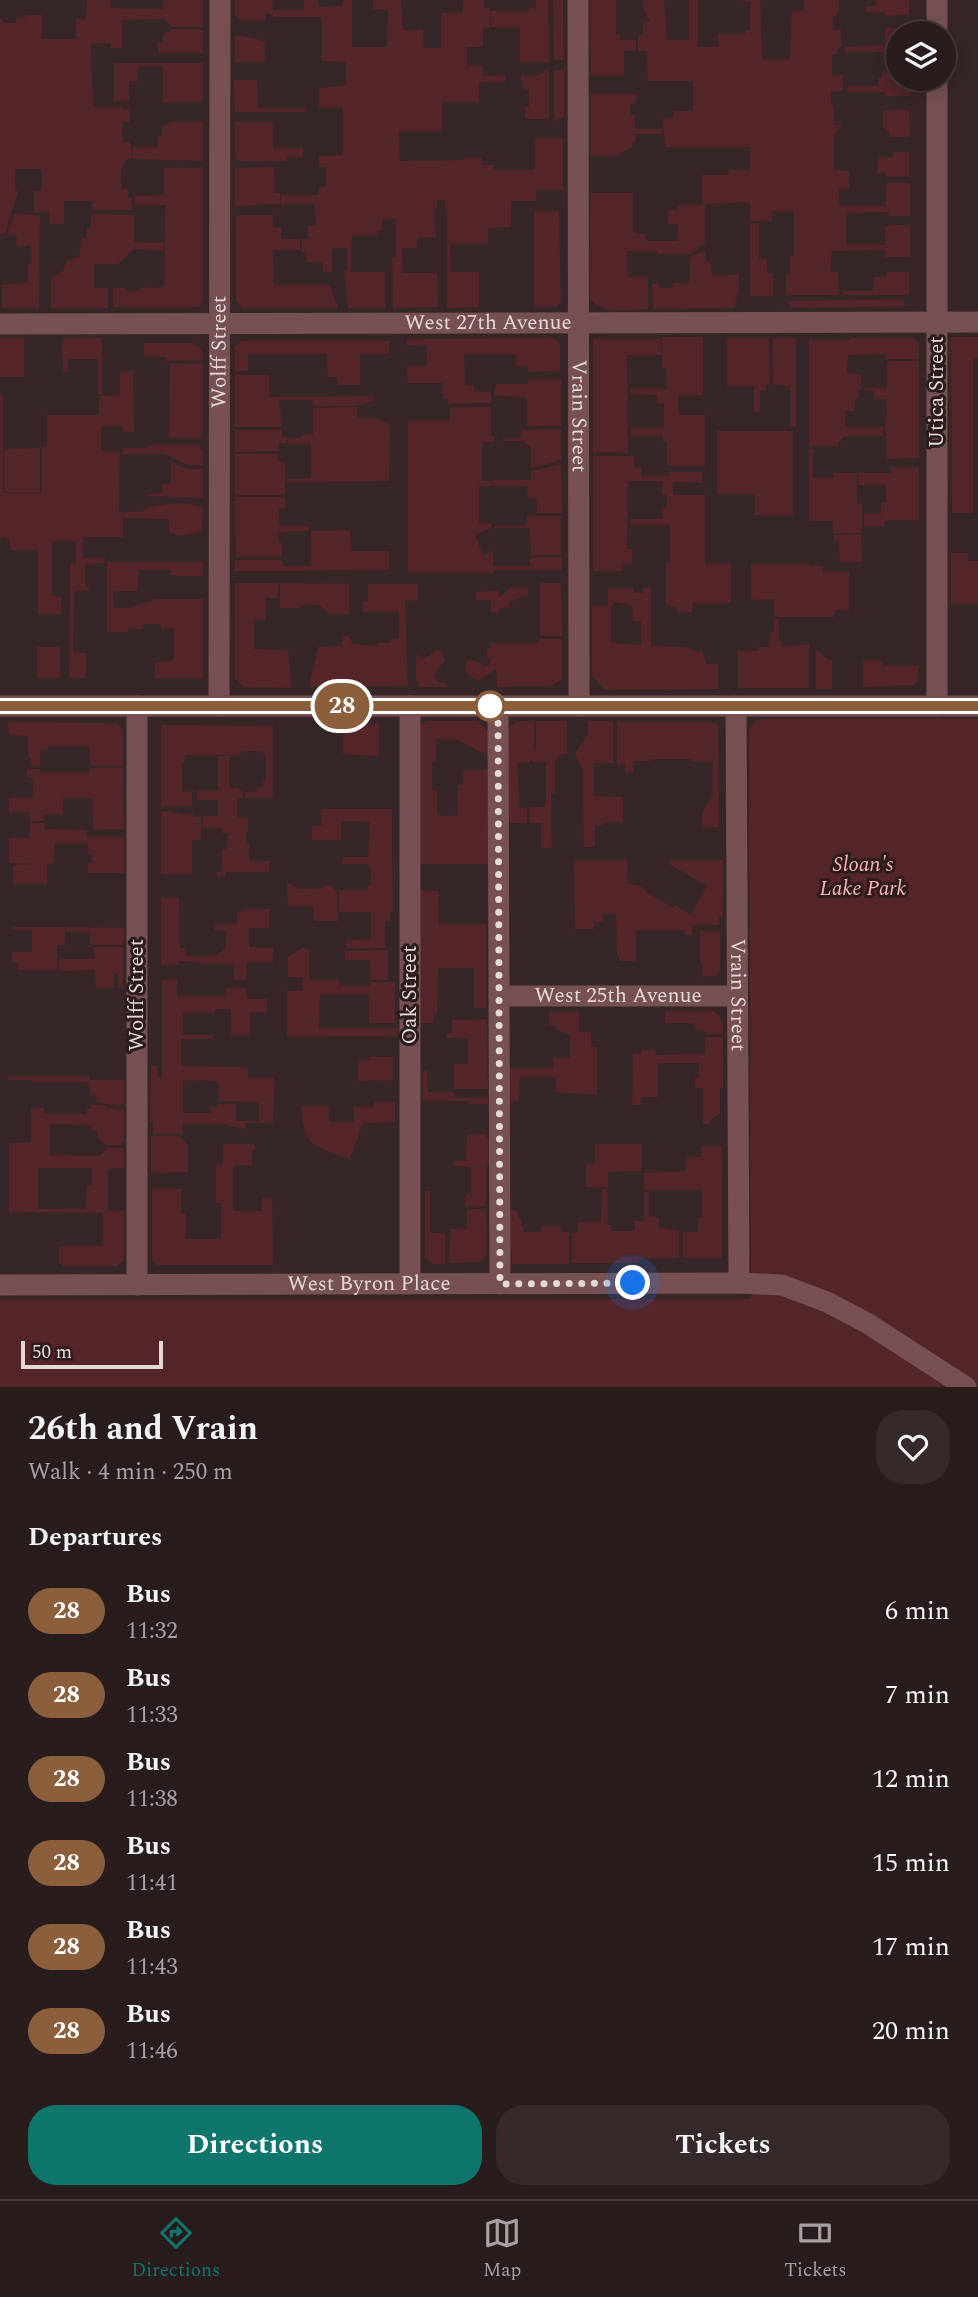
<!DOCTYPE html>
<meta charset="utf-8">
<style>
:root{--surface:#291c1d;--page:#35292a;--text:#f1f3f6;--muted:#a5a1a4;--line:#453a3b;--accent:#0f766e}
body{margin:0;font-family:Spectral,serif;background:var(--page);color:var(--text);height:100vh;display:flex;flex-direction:column;font-size:26px;white-space:nowrap}
*{box-sizing:border-box;margin:0}
p{font-size:23px;color:var(--muted)}
.icon{flex:none;width:38px;height:38px;fill:none;stroke:currentColor;stroke-width:2;stroke-linecap:round;stroke-linejoin:round}
.map{position:relative;height:1387px;overflow:hidden}
.sheet{display:flex;flex-direction:column;background:var(--surface);flex:1}
.sheet>*{flex:none}
.badge{padding:0 14px;border-radius:23px;font-size:24px;line-height:46px}
.controls{position:absolute;left:886px;top:21px;display:grid;gap:14px}
.controls a{display:grid;place-items:center;width:70px;height:70px;border-radius:50%;background:var(--surface);box-shadow:0 4px 18px #0003,0 0 0 2px var(--line);font-size:35px}
.scale{position:absolute;left:21px;bottom:18px;width:142px;box-sizing:border-box;padding-left:7px;border:4px solid #e4d8d8;border-top:0;font-size:19px;line-height:24px;white-space:nowrap;color:#e4d8d8;-webkit-text-stroke:5px #2c1c1d;paint-order:stroke}
.you{position:absolute;width:35px;height:35px;margin:-18px;border:5px solid #fff;border-radius:50%;background:#1a73e8;box-shadow:0 0 0 10px #1a73e833}
.map>.badge{position:absolute;translate:-50% -50%;box-shadow:0 0 0 4px #fff}
h2{padding:0 28px;font-size:26px;line-height:63px}
.round{display:grid;place-items:center;flex:none;width:74px;height:74px;border-radius:28px;background:var(--page)}
.overview{display:flex;align-items:center;justify-content:space-between;height:119px;padding:0 28px}
h1{font-size:33px;font-weight:700;line-height:52px}
.primary-button{display:flex;gap:14px;margin-top:auto;padding:14px 28px}
.primary-button a{flex:1;height:80px;border-radius:28px;background:var(--accent);color:#fff;font-size:28px;font-weight:700;line-height:80px;text-align:center}
.primary-button a+a{background:var(--page);color:var(--text)}
ul{padding:0;list-style:none}
li{display:flex;align-items:center;gap:21px;height:84px;padding:0 28px}
li div{flex:1}
li b{display:block;font-size:26px}
li em{font-style:normal}
li .badge{min-width:77px;font-weight:700;text-align:center}
.menu{display:flex;justify-content:space-around;align-items:center;height:98px;border-top:2px solid var(--line);background:var(--surface);font-size:19px;color:var(--muted)}
.menu a{display:grid;justify-items:center;gap:4px}
.menu .on{color:var(--accent)}
.map>svg:first-child{display:block}
</style>
<div class="map">
<svg width="978" height="1387" viewBox="0 0 978 1387">
<rect width="100%" height="100%" fill="#372627"/>
<g fill="#542529" fill-rule="evenodd">
<path d="M87 0H110L111 8 163 9 164 0H203V27H172L163 19 122 20V48H111V43L91 44 93 107H121L122 109H130V122H122V142H131L132 158 127 159 121 170V188L128 189V197H132V210H92V201H64V224H50L49 212H34V191H42V169H15V190L18 191 5 234H0V19H2L3 23H16V18H25V15H42V39H76V19H86Z"/>
<path d="M235 0H272L273 10H304V0H318V7L342 6 343 0H352V47H387L388 10 373 9V0H401L403 30H423L424 48H441V13H463V0H484V8H490V28H483V47H467V66H483V76L505 75V82H484L479 84V102H442V131H399L400 161 464 160 465 158H482V165H493V170H535V138H563V190H536V201H511V227L488 228V244H450L451 272H479V307L447 308V209H445V200H437V208L434 209 436 237 417 238V248H402L403 273H437L438 307 393 308 392 257H396V219H382V230H378V235H352L351 272H385V308H348L344 270 347 269V248L332 249V272H323V262H306V252H302V239H308V226L316 225 315 204H281V195H319V188L326 187V167H319V156L343 155V107H319V88L346 85V62L322 61V17H273V14H266L265 21H242L235 16Z"/>
<path d="M536 0H548L549 62H520V27H491V11H530V8H536Z"/>
<path d="M553 0H563L564 60H554Z"/>
<path d="M590 0H616V35H620V40H636V50L624 51V75H591Z"/>
<path d="M643 0H664L667 40H689V0H698V47H718V34H745L746 30H750V2L739 0H767H760L762 59H790L792 11H804V0H839V11L837 12V15L833 16V30H841V46L836 54 832 55V75H843V91L831 92V105H834V125H842L834 136V170L849 171V189H839V206H884L885 211 887 183H910V216H889L888 212H885L846 213V245H885V227H889V225H910V257H885V250L832 251 830 272H838L839 295H786V275L790 274V256L794 255V211H772V221H750V202L702 204V175H729V170H750V147H665L663 118H673L674 111H693V81H648L647 51H638V35H643V22L650 21 644 11Z"/>
<path d="M876 0H909V15L885 16 884 12H866V6H876Z"/>
<path d="M885 28H910V33H898V56H889L888 52H845V47L885 45Z"/>
<path d="M173 29 203 30V53H158V42L163 43V35Z"/>
<path d="M235 36H244L265 42V62H235Z"/>
<path d="M114 63H203V99L200 102H163V66H138L137 81H129V101H114Z"/>
<path d="M549 69V119H525V107L529 106V90L523 89 521 76H536Z"/>
<path d="M554 70H564V117L554 121Z"/>
<path d="M882 71H898V79H910V96H885L884 92H848V86H878V78H882Z"/>
<path d="M234 80H257L258 108H306V112H235Z"/>
<path d="M591 94H636V103L630 104V115H635V129H662V134H636L635 143H632V147L616 156H591Z"/>
<path d="M883 110H909L910 137H889V133L883 127Z"/>
<path d="M171 122H203V161L133 159V147H158V137L162 136V127Z"/>
<path d="M235 122H273V148H303V157H287L286 161H239L235 156Z"/>
<path d="M893 152H909V176L886 177V173H877L879 157H892Z"/>
<path d="M274 167 275 193H280V204L235 206V168Z"/>
<path d="M164 168H203V301L199 307H113V288H125L126 291H140L141 288 164 287 165 205H135V196L164 195Z"/>
<path d="M591 193H633V233L646 234V241H677L678 224H668V210H677L678 205H705V243L690 254H658L657 251H627L628 277H648V309C630 309 598 317 590 296Z"/>
<path d="M534 211H559L561 301 556 307H534Z"/>
<path d="M14 214 40 215 39 308H2V285L28 282V264L32 263 30 246H16L17 235H7Z"/>
<path d="M91 214 134 215V242L163 243V251L134 249 118 264H94V288H108V308H51V279L63 271 68 260 79 257 82 238H86L87 228H91Z"/>
<path d="M239 215H273V227L281 228V239H300V250H273L274 285H330L338 308H242L236 301V217Z"/>
<path d="M750 223H759V259H767V273L773 274V296H750Z"/>
<path d="M699 252H705V261L711 262 712 275H734L739 273V289L734 308 653 309 652 284H659V288H672L673 283H690V258Z"/>
<path d="M887 272H909V295H843V291H873L874 277H887Z"/>
<path d="M904 299V307L791 308 787 301Z"/>
<path d="M662 337H703V395H678V415H705V466H667V441H663V436H631V428H664V404L657 403V395L631 394V389H667L666 368H662Z"/>
<path d="M951 337H978V358L973 359V513H952Z"/>
<rect x="0" y="338" width="24" height="39"/>
<path d="M65 338H102V394H98V359H68V373L63 371 62 343Z"/>
<path d="M553 338 560 344V371L528 372V366H516V354H464L465 385 474 386V392H491V403L448 404V398H443L442 383H408L407 366H427V346L407 345V339Z"/>
<path d="M727 338H769L770 385H766V390L760 391V412H754V386H727Z"/>
<path d="M773 338H796V427H790V386L773 384Z"/>
<path d="M850 338H913L919 344V359H885V354L848 355 847 373 861 374V389L858 390V398L855 399V411H845V427H883V436H845L838 443V446H809V340H849Z"/>
<path d="M593 339H661V355H627L628 453 593 452Z"/>
<path d="M241 341H389V354H360V385H338V377H328L327 354H248V371H235V347Z"/>
<path d="M144 343H193L203 351V360L167 361 166 357H144Z"/>
<path d="M889 361H919V458L887 459 885 416H887L886 399H874V391L864 390V388H887V363Z"/>
<path d="M170 364H203V434H201V438H169Z"/>
<path d="M120 371H133L134 432H123V426H101V451H120L119 512H143L144 509C160 503 187 500 203 508L202 532 179 536 169 531V519L123 518V537H83L82 558H105V563L85 564V583L90 590 74 591 73 652 86 653V678H69L70 564 76 563V541H52V596L61 597V614H38V550H11L9 539 5 537 0 539V396H3V493H42V447L47 446V415H99V396L120 395Z"/>
<path d="M235 375H269V397L374 396V401L356 406H313V400H279L282 427H235Z"/>
<path d="M528 379H561V426H527V398L494 395 496 384H528Z"/>
<path d="M357 407V418H377L390 425 389 481 287 482V479L311 478V444H288V438H301V435L313 434V408Z"/>
<path d="M450 407H491V436H494V442H482V481H492V486H479V523H492V527L475 535 483 555 493 551V573H408V421H450Z"/>
<path d="M561 429V460L531 468V447L523 441H503V438H521V430Z"/>
<path d="M235 430H282V436L287 437V443H279V451L235 452Z"/>
<path d="M717 431H793V515H755V494H717Z"/>
<path d="M148 445H200V450H203V465H187L169 456 162 454H123L124 448H147Z"/>
<path d="M40 448V492H4V449Z"/>
<path d="M809 449H813V478H833L834 473H857V503L862 504V533H833V521H809Z"/>
<path d="M235 454H278V462L285 463V495H235Z"/>
<path d="M593 456H634V467H641V476H669L670 472H702V483L673 482V495H705V564H731V603H693L692 612H677V607L666 606V563H670V525H630V519H662V508H667V495L662 494V481H628L627 549H632V564H622V571H593Z"/>
<path d="M171 461 186 469H203V498L147 496V494L162 493V484H171Z"/>
<path d="M561 464 562 513H537V498H528L527 486H493V480H531V471Z"/>
<path d="M891 467H919V520H885L884 526H864V514H881V503H886V485H859V473H891Z"/>
<path d="M235 497H285V508L279 509V526H309V531L278 532V543H282V557H236Z"/>
<path d="M527 516H561V555H531L530 528H494V526H526Z"/>
<path d="M350 530 351 551H389V570L235 571V560H282L283 566H311V531Z"/>
<path d="M861 534 862 562H840L839 541H834V535Z"/>
<path d="M951 553H968V561H978V604H951Z"/>
<path d="M562 557V570H494V566H530V558Z"/>
<path d="M107 562H203V576H177V575H171L170 570H138V591H113L114 608H130L155 599H203V678H155V662L174 661V628H161V624H144L143 629H128V632H107Z"/>
<path d="M751 564H809V566H823V572H849V610H835L834 617H774V599L751 600Z"/>
<path d="M235 583H278V598H266L265 620H254V649L288 650 292 688 244 687 235 679Z"/>
<path d="M280 583 349 584V614H329L319 605H301L300 608H280Z"/>
<path d="M540 583H561L562 636H540Z"/>
<path d="M368 584H418V600L405 601 408 686 309 687 318 647 342 646V636H348L353 644 377 646V643H391V640L399 639V612H363V602H368Z"/>
<path d="M511 587H528V597H521L509 602V607L499 608V612H491V600H476V592L499 591V598Z"/>
<path d="M608 588H633L634 593H643V588H651V646L687 647 697 652H702L707 664H718V686L715 689 605 690 592 676V606H608ZM614 602 632 605 633 621 641 622V645L611 643V606Z"/>
<path d="M774 619H779V642H782V647L809 644V688H738V651H759V647H769L770 633 774 632Z"/>
<path d="M539 639H562V679L552 686 497 687 496 669 479 680C469 677 459 670 469 660L477 661 486 667 491 662 487 656V648H491V643H539Z"/>
<rect x="37" y="647" width="23" height="31"/>
<path d="M816 649 828 660H832V689H816Z"/>
<path d="M437 650 442 652 445 659 434 676 439 682 447 683V687H419L416 677V653L418 657 424 659Z"/>
<path d="M863 661H882L883 666H919L917 682 914 685 863 687Z"/>
<path d="M759 719H978V1387H0V1299H751L749 730 753 723Z"/>
<path d="M427 721H478L488 731V756L456 739H436V761H432V790L437 791V815L457 816 458 785H463V770H488V864H419V726Z"/>
<path d="M516 721H534V747L530 762 517 763 520 808H527V823H508L507 734 510 727Z"/>
<path d="M536 721H567V754H561L555 761V793H551L552 848H541V823H530L529 807H546V762H532L531 756 536 747Z"/>
<path d="M588 721H613V763H594V796L623 797V822H605L602 825H595V847H584L583 770 575 754 588 734Z"/>
<path d="M8 722 118 723 123 730V766H90L89 746H49L48 750H40V766H31V758H28V736L9 735Z"/>
<path d="M617 722H714L718 726 719 827H702V814L713 793V762H692L691 759H650V761H634L633 772H625V764H617Z"/>
<path d="M343 724H379V756L343 754Z"/>
<path d="M161 725 273 726V798H245V792H256L257 787H263V781L266 780V755H264L263 751H241L240 755H185L184 762 182 763V791L192 792V806H161Z"/>
<path d="M218 756H229V788H237L243 792V798H237V818H248V831H246V843H249V861H269V872H226L225 876H217V872L222 871V850H227L228 833H222V828H203V816H218V800H197V790H218Z"/>
<path d="M89 768H123L124 829 93 830 92 798H63V814H44V821H30L29 812H9V798H33V778H27V769H40V773H89Z"/>
<path d="M321 809H392L393 912H390V921L385 922V948H346V940L371 939V912H339V890H368V885H371V868L369 864H342V857H368L370 822 341 821V840H312V826L322 825Z"/>
<path d="M161 811C173 811 182 815 193 814L194 817H201V840H192V874H161Z"/>
<path d="M30 823H44L45 829 87 830V837H124V873H88V863H92V854H88V843H55L54 863 47 864V884H13V865L37 864 9 863V838H30Z"/>
<path d="M574 860H627L628 884 638 885 647 890 646 892 673 908 675 905 691 915 707 886 669 864 670 860H723V916L719 917 720 925H692V935H685L684 930H636V961H619V955H617L616 914H603V921L594 922V929H575Z"/>
<path d="M287 882 299 889 324 888V885H331L332 887 337 891 338 921H314L313 906H288Z"/>
<path d="M419 891H438L439 924H486V1008H474V968H438L437 1014H434V1023H419Z"/>
<path d="M161 898H179L180 948H186V956H216L226 947V931L214 930V924H237V913L247 909H269V928H249V947L273 948V962H247L246 980H234V964H200L199 962 179 961V965H161Z"/>
<path d="M12 927H65V945H57V970H18V963L12 962V952H32V930H12Z"/>
<path d="M66 927 124 928V945H93L90 944V932H66Z"/>
<path d="M700 931H720V970L715 976 703 977 702 964H700Z"/>
<path d="M94 947H123V988H118V973H114V988H96L95 970 59 971V959H94Z"/>
<path d="M303 947 309 950V980H339V986H370V982H395V1023H369V994H320L319 1028H397V1036L287 1037V991H302V977H288V957Z"/>
<path d="M388 950V980H371L370 960H345V951Z"/>
<path d="M162 980H177V996H226V988H246L247 999H267V1012L250 1013V1035H231V1009H215V1013H183V1035H213V1039H181V1066L248 1067V1078H275L273 1123H245V1129L222 1124H183V1134H153V1122L150 1121 151 1066H158V1078L162 1079ZM183 1080 218 1081 219 1101 259 1102V1121H236V1104H218V1107H211V1113H183Z"/>
<path d="M665 1011H713C723 1016 723 1024 723 1034H707L704 1030H695V1023H665Z"/>
<path d="M549 1012H579V1032H591V1047H597V1095L556 1092V1077H520L519 1101H508V1068H553V1058H570V1034L557 1031V1026H549Z"/>
<path d="M487 1019 488 1089H454V1064H468V1038H447V1033H452V1020Z"/>
<path d="M705 1037H723V1088H720V1114L714 1117 709 1124H703V1088H695V1078L699 1077V1063H658V1097H641L640 1105H632L633 1054H641L642 1050H655L656 1055 705 1054Z"/>
<path d="M369 1057H393V1080L358 1081V1060H369Z"/>
<path d="M423 1071H427L428 1092H453L457 1098H488V1104H468L467 1101H423Z"/>
<path d="M8 1076H89L90 1080H124V1103L121 1104V1106C111 1106 105 1103 96 1102V1095H90V1085L85 1082H33L32 1080H8Z"/>
<path d="M374 1102H395V1122L363 1123 350 1159C314 1146 302 1147 302 1106H329V1122H354V1107H374Z"/>
<path d="M91 1105H103L107 1108 124 1110V1142H122L121 1145H107L98 1137V1131H92L91 1125 50 1124V1155L100 1156 107 1148H122L124 1150V1168L108 1169V1211H124V1260L117 1266H62L61 1264H59V1246H103V1213L9 1212V1143L31 1142V1108H44V1114H86L87 1109H91ZM38 1168H92V1185L87 1186 86 1209H38Z"/>
<path d="M467 1134H486V1138H489V1164L486 1165V1206H465V1195L471 1194V1167L453 1166V1161H466Z"/>
<path d="M151 1136H179L188 1145V1172L151 1173Z"/>
<path d="M223 1144H255V1150H252V1165L233 1166V1211H261L262 1198H272L273 1265H157L152 1260V1189H181V1213L186 1214V1239H221V1203H216V1164H223Z"/>
<path d="M595 1144H642V1171L608 1172V1187H586V1164L595 1163Z"/>
<path d="M701 1146H722V1258H683V1232H698V1218H702V1190H644V1173L685 1171 686 1157H701Z"/>
<path d="M602 1189H607L608 1225H611V1231H635V1221H644V1192H649V1217H659V1228L679 1231V1258H640L639 1263H572V1233L578 1232V1222H601Z"/>
<path d="M425 1191H430V1233H445V1264H432L425 1257Z"/>
<path d="M467 1209H486L487 1255 480 1262 449 1263 451 1229H467Z"/>
<path d="M508 1209 518 1212V1218L521 1219V1226H524V1232H541V1226H561V1232H569V1264H512V1251L508 1250Z"/>
</g>
<g fill="none" stroke-linecap="round" stroke-linejoin="round">
<g stroke="#765052" stroke-width="21">
<path id="s1" d="M578 0 579 706"/>
<path d="M937 0V33"/>
<path d="M937 79V706"/>
<path id="s2" d="M0 324 978 322"/>
<path d="M0 706H978"/>
<path d="M137 706V1285"/>
<path id="s3" d="M219 706 220 0"/>
<path d="M410 706V1284"/>
<path d="M498 706 500 1284"/>
<path id="s4" d="M736 706 739 1283"/>
<path id="s5" d="M499 996H737"/>
<path id="s6" d="M0 1285 739 1283 782 1285 827 1302 867 1323 966 1387"/>
</g>
</g>
<g fill="none" stroke-linecap="round" stroke-linejoin="round">
<defs>
<path id="line" d="M0 706H978"/>
</defs>
<use href="#line" stroke="#fff" stroke-width="16"/>
<use href="#line" stroke="#8b5e3c" stroke-width="10"/>
<path stroke="#e4d8d8" stroke-width="7" stroke-dasharray="0 12.6" d="M490 706H498L500 1284 633 1283"/>
</g>
<circle fill="#fff" stroke="#8b5e3c" stroke-width="3.5" cx="490" cy="706" r="14"/>
<g text-anchor="middle" dominant-baseline="central" stroke-width="6" stroke-linejoin="round" paint-order="stroke">
<g font-size="21" fill="#e4d8d8" stroke="#2c1c1d">
<text stroke="none"><textPath href="#s2" startOffset="488">West 27th Avenue</textPath></text>
<text stroke="none"><textPath href="#s3" startOffset="354">Wolff Street</textPath></text>
<text transform="translate(937 392) rotate(-90)">Utica Street</text>
<text stroke="none"><textPath href="#s1" startOffset="416">Vrain Street</textPath></text>
<text transform="translate(137 995) rotate(-90)">Wolff Street</text>
<text transform="translate(410 995) rotate(-90)">Oak Street</text>
<text stroke="none"><textPath href="#s4" startOffset="289">Vrain Street</textPath></text>
<text stroke="none"><textPath href="#s5" startOffset="119">West 25th Avenue</textPath></text>
<text stroke="none"><textPath href="#s6" startOffset="369">West Byron Place</textPath></text>
</g>
<g font-size="21" font-style="italic" fill="#fab2b5" stroke="#2c1c1d">
<text x="863" y="865">Sloan's<tspan x="863" dy="24">Lake Park</tspan></text>
</g>
</g>
</svg>
<div class="controls">
<a><svg class="icon" aria-label="layers" viewBox="0 0 24 24"><path d="M12 4l9 5-9 5-9-5zM3 14l9 5 9-5"/></svg></a>
</div>
<div class="scale">50 m</div>
<div class="you" style="left:633px;top:1283px"></div>
<b class="badge" style="left:342px;top:706px;background:#8b5e3c;color:#fff">28</b>
</div>
<section class="sheet">
<div class="overview"><div><h1>26th and Vrain</h1><p>Walk · 4 min · 250 m</p></div><a class="round"><svg class="icon" aria-label="heart" viewBox="0 0 24 24"><path d="M12 20l-8-8c-3-5 5-10 8-4 3-6 11-1 8 4z"/></svg></a></div>
<h2>Departures</h2>
<ul>
<li><span class="badge" style="background:#8b5e3c;color:#fff">28</span><div><b>Bus</b><p>11:32</p></div><em>6 min</em></li>
<li><span class="badge" style="background:#8b5e3c;color:#fff">28</span><div><b>Bus</b><p>11:33</p></div><em>7 min</em></li>
<li><span class="badge" style="background:#8b5e3c;color:#fff">28</span><div><b>Bus</b><p>11:38</p></div><em>12 min</em></li>
<li><span class="badge" style="background:#8b5e3c;color:#fff">28</span><div><b>Bus</b><p>11:41</p></div><em>15 min</em></li>
<li><span class="badge" style="background:#8b5e3c;color:#fff">28</span><div><b>Bus</b><p>11:43</p></div><em>17 min</em></li>
<li><span class="badge" style="background:#8b5e3c;color:#fff">28</span><div><b>Bus</b><p>11:46</p></div><em>20 min</em></li>
</ul>
<div class="primary-button"><a>Directions</a><a>Tickets</a></div>
</section>
<nav class="menu">
<a class="on"><svg class="icon" aria-label="directions" viewBox="0 0 24 24"><path d="M12 3l9 9-9 9-9-9zM9 14v-3h6M13 9l2 2-2 2"/></svg>Directions</a>
<a><svg class="icon" aria-label="map" viewBox="0 0 24 24"><path d="M3 6l6-2 6 2 6-2v14l-6 2-6-2-6 2zM9 4v14M15 6v14"/></svg>Map</a>
<a><svg class="icon" aria-label="tickets" viewBox="0 0 24 24"><path d="M3 7h18v10H3zM15 7v10"/></svg>Tickets</a>
</nav>
